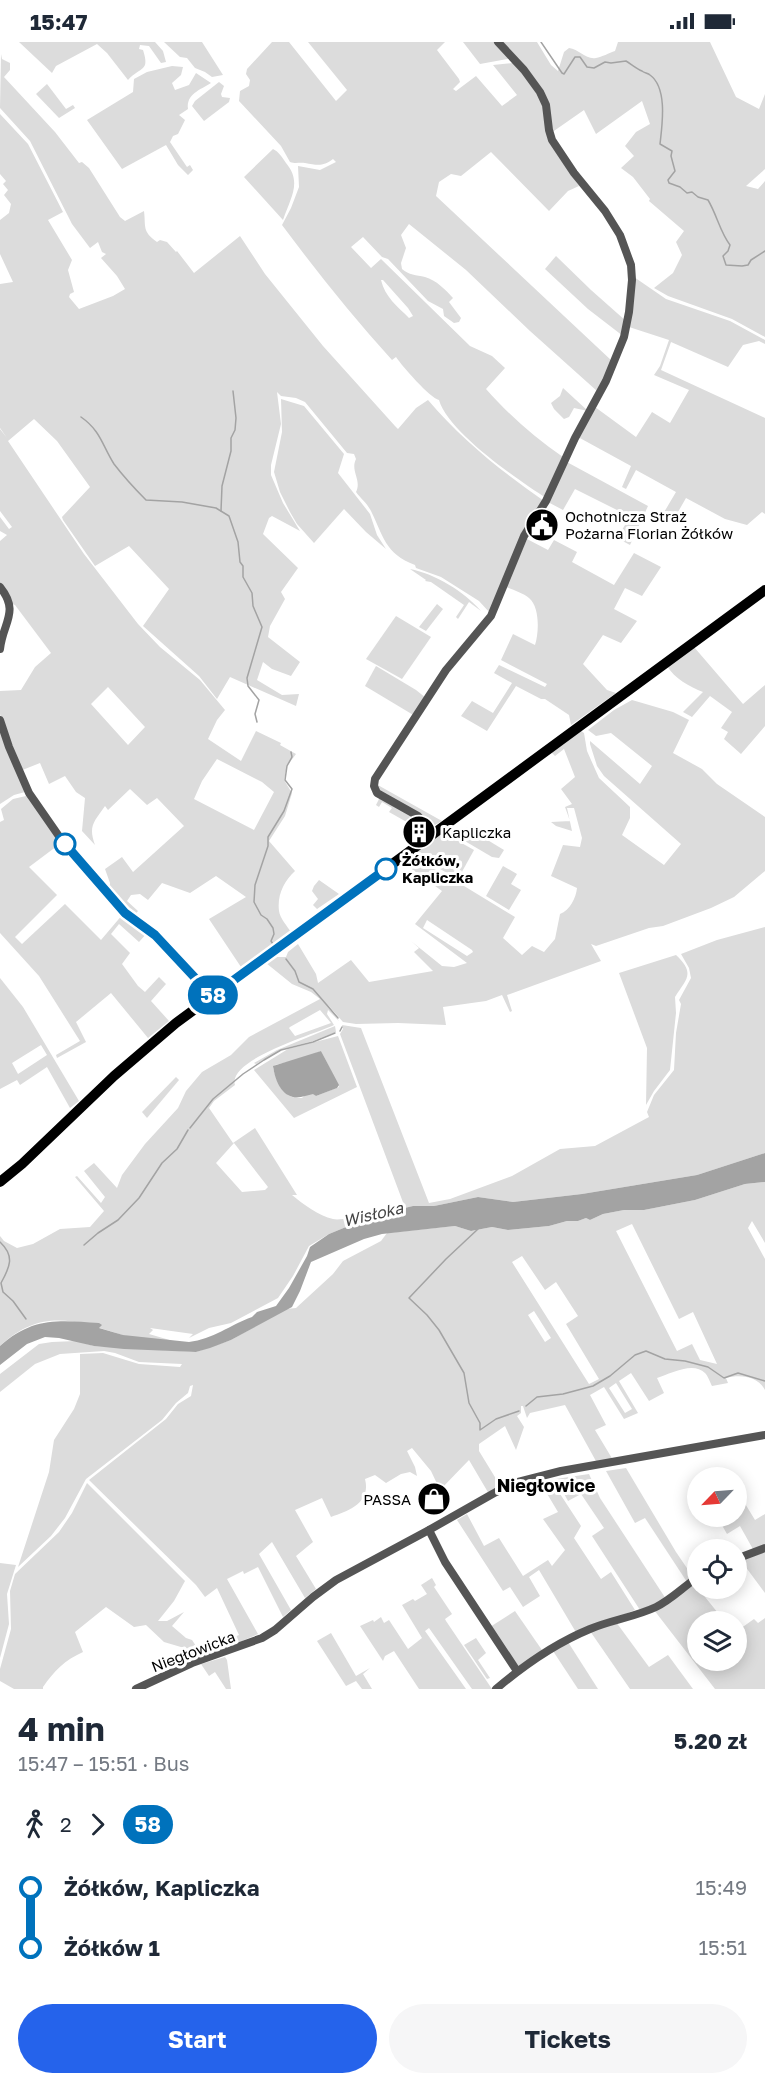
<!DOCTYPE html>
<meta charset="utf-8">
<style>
:root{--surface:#fff;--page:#f6f6f7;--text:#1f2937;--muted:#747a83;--accent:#2563eb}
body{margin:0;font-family:"Golos Text",sans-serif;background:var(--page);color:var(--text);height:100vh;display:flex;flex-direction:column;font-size:22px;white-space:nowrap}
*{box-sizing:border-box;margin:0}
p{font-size:20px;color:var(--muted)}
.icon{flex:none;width:33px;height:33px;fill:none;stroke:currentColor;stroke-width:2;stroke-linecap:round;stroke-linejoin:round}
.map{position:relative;height:1647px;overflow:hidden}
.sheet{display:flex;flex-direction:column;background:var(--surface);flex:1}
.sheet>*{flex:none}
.badge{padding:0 12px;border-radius:20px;font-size:21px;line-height:39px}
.needle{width:39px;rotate:245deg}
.controls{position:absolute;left:687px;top:1425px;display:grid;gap:12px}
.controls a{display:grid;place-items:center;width:60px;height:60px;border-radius:50%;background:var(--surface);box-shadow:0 3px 15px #0003;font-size:30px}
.map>.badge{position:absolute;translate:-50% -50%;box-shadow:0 0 0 3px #fff}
.legs{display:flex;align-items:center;gap:9px;height:66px;padding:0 18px;font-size:20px}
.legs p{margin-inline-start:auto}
.head{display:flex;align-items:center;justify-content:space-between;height:102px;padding:0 18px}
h1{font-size:33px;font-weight:700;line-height:45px}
.cta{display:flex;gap:12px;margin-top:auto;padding:12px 18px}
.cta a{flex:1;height:69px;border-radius:36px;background:var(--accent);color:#fff;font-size:24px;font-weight:700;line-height:69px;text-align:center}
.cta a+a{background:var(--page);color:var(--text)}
ul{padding:0 18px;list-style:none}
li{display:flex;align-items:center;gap:21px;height:60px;font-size:22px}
li i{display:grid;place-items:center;width:9px;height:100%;margin:0 8px;background:currentColor}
li i::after{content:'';width:15px;height:15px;margin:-8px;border:4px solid;border-radius:50%;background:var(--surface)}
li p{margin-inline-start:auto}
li:first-child i{background:linear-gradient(#0000 50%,currentColor 0)}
li:last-child i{background:linear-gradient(currentColor 50%,#0000 0)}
.status{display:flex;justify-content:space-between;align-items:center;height:42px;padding:0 30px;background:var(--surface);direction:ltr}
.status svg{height:16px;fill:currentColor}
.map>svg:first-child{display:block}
</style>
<div class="status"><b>15:47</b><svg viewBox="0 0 49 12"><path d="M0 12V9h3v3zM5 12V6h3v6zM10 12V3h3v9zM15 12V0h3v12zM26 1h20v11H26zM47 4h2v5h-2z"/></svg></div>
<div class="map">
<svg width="765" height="1647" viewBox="0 0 765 1647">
<rect width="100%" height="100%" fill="#fff"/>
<g fill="#dcdcdc" fill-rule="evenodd">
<path d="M19 0H155L163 9 166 20 161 21 149 4 140 3 139 7 143 8C150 30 141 24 128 38L107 11 97 2 56 24 52 31Z"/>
<path d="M164 0H202L223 33 212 35 205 30 195 26 187 16 180 15Z"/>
<path d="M272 0H289L336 59 347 48 308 0H445L437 8 459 37 460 40 453 47 456 49 476 34 502 64 517 53 493 23 513 21 538 49 558 112 579 144 568 149 549 169 491 110 461 134 451 132 439 140 436 154 612 319 597 349 530 289 466 228 409 182 401 193 406 206 401 221 402 227C409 233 416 233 425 235 436 238 446 248 453 256L449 260 461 276 459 280 454 281 444 274 443 267 428 259 388 217 382 215 363 195 351 205 371 226 381 217 470 304 492 314 505 326 486 347C509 373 534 395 563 415L546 456C518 438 448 390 439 358 430 356 402 324 396 315L392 318C353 275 317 230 282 183L291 166 299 145 298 124 320 128 336 120 333 117C323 125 317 123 305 121 299 120 296 122 290 120L281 104 239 59 240 49 249 44 250 38 246 32 247 27ZM381 238H383L408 266 413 274 409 276C397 264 385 255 381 238Z"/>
<path d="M463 0H497L512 16 480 22Z"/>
<path d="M503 0H537L551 23 558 29 564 10 569 6C579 7 586 18 596 16 602 15 609 11 615 9L618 0H710L736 55 759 67 765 52V127L746 144 758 147 765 139V295L732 277 668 254 654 246 673 231 682 213 676 200 684 189 649 159 650 157 633 135 621 126 634 114 625 104 636 90 650 82 642 59 596 92 584 68 551 91 550 66Z"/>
<path d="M1 12 2 17 10 21V28L4 35 55 90 79 121 82 120 89 126 120 175 125 179 144 169C146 186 142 189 157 200L160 198 167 200 176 210 177 209 194 231 240 194 265 232 323 304 395 384 398 387 416 366 428 358C462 398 501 429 544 459L490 571 479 559 441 535 416 526 415 523C385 512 383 493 371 469 367 461 361 457 356 450 362 438 350 429 356 417L354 412 347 411 305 360 296 356 281 354 277 350 281 382 271 423V433L283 461 300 489 272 474 269 476 263 492 298 526 281 550 285 557 270 584 268 595 300 620 291 634 272 627 263 620 257 638 282 653 299 652 296 664 230 635 217 657 199 634 143 584 169 547 129 504 95 524 63 478 62 475 90 445 57 399 34 377 8 399 84 512 138 582 160 605 200 638 225 668 217 678 208 697 241 719 256 689 281 701 280 703 296 712 287 724 284 738 292 751 285 774 269 799 295 829C284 839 277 853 279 869 280 876 287 884 291 890L241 925 209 877 246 855 216 834 190 851 162 841 148 858 140 852 131 853 127 859 138 869 134 874 109 849 110 841 105 827 122 815 133 830 184 784 157 756 147 763 130 747 108 768 105 764C94 780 88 784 95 803L82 789 85 756 76 750 65 734 49 742 40 721 20 729 3 684 0 672V649L21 648 35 625 51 611 15 563 12 562 0 542V499L7 493 0 489V475L9 487 12 485 0 469V387L7 396 0 386V242L13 240 0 212V178L9 171 11 162 4 153 8 148 3 142 6 139 0 132V72L28 102 63 170 48 178 72 218 68 228 74 250 70 252 69 255 79 267 113 254 125 247 117 234 101 216 106 212 102 210 98 200 90 206 72 182 30 99 0 66ZM108 645 145 685 128 703 91 662ZM217 717 262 740 274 750 254 788 194 757 202 739Z"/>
<path d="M172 24 183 25 181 33 172 41 175 48 189 43 196 31 211 41C200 48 186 52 188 67L179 73 185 78 178 92 173 94 170 100 187 125 190 123 193 128 188 133 178 123 166 103 122 127 87 78 133 50 134 37 147 30Z"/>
<path d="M219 40 224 44 221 52 222 55 230 56 229 60 204 79 192 64 195 59Z"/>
<path d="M47 42 66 67 73 63 75 66 59 76 36 52Z"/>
<path d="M273 107C279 110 282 115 286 121 302 140 291 155 283 178L244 135Z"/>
<path d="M556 214 591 248 626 279 623 294 588 267 545 227Z"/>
<path d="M634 235 666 257 730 279 765 298V302L759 299 743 303 728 325 671 300 661 328 765 376V472L762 470 747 483 725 477 686 456 674 477 663 472 676 450 636 428 626 447 622 445 631 424 578 395 595 365 636 395 652 370 670 381 689 348 654 333 660 324 669 298 629 285Z"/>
<path d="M563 346 588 369 574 366 569 375 564 377 554 367 551 361 560 354Z"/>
<path d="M281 357 304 364 344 412 338 431 370 472 377 493 386 507 366 490 344 467 314 501 297 482 290 470 280 450 274 430 282 390Z"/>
<path d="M565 419 648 464 630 503 617 496 630 475 625 472 575 447 563 468 546 459Z"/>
<path d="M527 497 548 508 554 498 577 510 572 520 614 543 634 511 661 525 642 554 625 546 614 567 637 579 621 601 603 593 583 622 607 648 616 651 571 683 569 673 545 657H541L516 644 487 689 461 674 472 659 493 671 512 641 494 631 499 623 545 645 547 642 501 618 513 592 535 603C539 591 540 565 529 556 523 551 513 548 506 545Z"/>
<path d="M410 527C435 532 464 549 481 569L469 560 458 577 456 575 464 563 431 540 425 539 426 538Z"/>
<path d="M437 562 443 567 426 589 419 585Z"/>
<path d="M396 574 431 595 402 637 366 617Z"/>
<path d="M694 605 743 662 765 643V684L741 712 724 697 728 690 721 686 732 670 710 654 692 675 683 670 703 650C690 645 674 636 667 624Z"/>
<path d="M376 624 416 648 426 656 415 674 365 644Z"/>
<path d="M632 658 673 670 689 678 673 711 702 727 717 742 765 775V829L734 855 711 866 663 884 649 886 596 904 591 902 601 919 507 953 512 969 510 970 502 953 486 959 443 965 446 983 398 981 356 982 343 980 328 963 339 979 328 968 327 972 334 983C316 992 227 1017 235 1043L214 1059 209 1066 233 1101 255 1086 297 1153H292C303 1162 319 1174 333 1177 344 1180 389 1166 404 1163L340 992 343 987 342 983 361 986 429 1161 450 1157 512 1134 560 1107 595 1104 649 1075 647 1070 654 1053 674 1028 676 991 681 962 679 958 691 936 689 926 681 912 717 898 765 885V1111L697 1133 582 1152 513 1160 478 1155 434 1164H413L375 1173 329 1192 309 1204 293 1234 278 1256 231 1281 209 1286 189 1296 193 1292 150 1286 153 1288 149 1292 173 1299C157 1297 137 1297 122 1293 75 1278 41 1266 0 1304V1194L4 1199 17 1206 33 1202 60 1187 90 1185 104 1169 75 1135 77 1134 101 1161 105 1155 84 1129 94 1121 117 1146 122 1133 145 1102 178 1066 186 1049 202 1030 231 1013 249 995 320 957 311 950 292 942 266 921 276 915H286L288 910 298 902 316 932 318 941 351 918 369 940 433 929 414 910 419 906 411 899 442 924 454 925 467 921 415 882 442 849 402 820 410 815 446 833 515 875 503 896 522 913 532 904 544 910 555 897 560 872C570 868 576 856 577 846L551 834 563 803 580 805 582 796 574 766H567L572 789 556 784 551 780 570 779 565 765 572 762 561 747 575 735 564 707 555 714 551 710 581 689 584 691 587 709 599 736 630 765V776L622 793 664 823 681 802 604 734 597 724 590 702V699L640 742 652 724 611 691 596 694 588 688 614 668ZM427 878 472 908 473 910 467 914 423 886ZM320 968 331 981 295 994 289 986 290 985ZM234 1101 268 1145 265 1148 242 1150 216 1121Z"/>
<path d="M0 686 25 750 14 753 0 762Z"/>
<path d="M376 742 442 779 433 784 419 773 380 752Z"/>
<path d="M26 754 32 757 61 801 29 825 57 853 15 895 22 902 65 862 101 898 123 872 147 891 139 900 119 882 111 892 130 911 122 922 138 944 145 950 159 935 166 942 151 959 169 979 148 996 111 951 76 980 86 1000 57 1016 56 1013 80 999 39 934 0 891V780L4 778 1 767 13 757Z"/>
<path d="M380 755 422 779 428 790 426 791 389 770 392 766 382 760 379 765 376 763Z"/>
<path d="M466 785 504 808 499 816 492 815 458 795Z"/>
<path d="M442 790 474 808 458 837 413 812Z"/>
<path d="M503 824 517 832 511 842 521 848 509 868 486 854Z"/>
<path d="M319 838 339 852 317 867 313 863 318 857 312 849 314 844Z"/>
<path d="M676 913C696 932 686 937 675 955L676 971 670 1028 654 1049 646 1063 647 1006 619 931Z"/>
<path d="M0 936 23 965 79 1059 70 1066 47 1025 20 1043 17 1038 0 1047ZM41 1003 47 1013 18 1032 12 1021Z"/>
<path d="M335 984 336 990 313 999 283 1007 256 1022 254 1021 277 1008Z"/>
<path d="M338 994 357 1045 294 1076 254 1028 288 1007ZM321 1009 339 1045 316 1054 313 1051 305 1053 302 1056C283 1057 278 1043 273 1026L275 1023 304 1016Z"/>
<path d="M176 1035 179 1038 147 1076 142 1070Z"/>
<path d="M765 1140V1201L752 1179 748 1186 765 1217V1348C758 1334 740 1332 726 1336L728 1341 712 1344C710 1340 708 1334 705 1331 693 1319 670 1332 657 1336L664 1351 649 1359 631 1331 619 1339 638 1371 624 1377 604 1345 590 1353 606 1383 595 1388 613 1418 597 1421 565 1363 530 1371 527 1376 523 1364H521V1371L517 1374 524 1385 516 1408 505 1384 479 1402V1409L501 1445 489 1452 469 1418 440 1448 431 1429 412 1406 407 1409 415 1425 417 1434 410 1430 401 1432 386 1441 375 1433 365 1437C371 1460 350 1469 331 1475L322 1456 295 1468 313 1500 296 1514 316 1547 305 1556 272 1500 259 1512 291 1568 283 1575 258 1525 244 1532 243 1529 227 1537 258 1592 242 1599 194 1614 191 1608 164 1600 146 1583 134 1585 106 1565 75 1590 83 1610C65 1618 54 1629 43 1645V1647H14L0 1639V1627L11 1587 10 1549 15 1532 59 1490 72 1471 87 1441 185 1539 174 1559 158 1579H167L184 1570 172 1584 186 1596 192 1598 196 1604 230 1597 239 1593 217 1546 205 1555 196 1543 89 1438 166 1377 178 1362 191 1354 193 1343 190 1344 188 1351 176 1361 162 1378 86 1437 65 1476 51 1494 18 1525 49 1430 54 1398 74 1367 80 1352V1312L103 1311 139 1322 180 1325 182 1322 139 1320 115 1311 104 1309 60 1312 35 1322 0 1350V1332L39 1302 52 1300 76 1299 94 1304 196 1310 231 1298 286 1267 296 1266 333 1232 343 1219 381 1199 387 1191 455 1184 471 1189 492 1185 508 1188 549 1184 567 1179H578L586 1176 590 1178 603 1172 624 1168H644L695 1158 745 1142ZM632 1182 679 1277 693 1270 717 1322 700 1318 692 1302 677 1309 616 1189ZM522 1214 545 1248 556 1240 578 1274 566 1282 599 1337 589 1342 512 1220ZM534 1269 551 1296 545 1300 528 1273ZM616 1341 632 1367 625 1371 609 1346Z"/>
<path d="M626 1426 676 1510 693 1535 687 1540 645 1476 635 1481 606 1429Z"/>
<path d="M589 1432 600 1456 666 1557 640 1568 592 1494 604 1486 581 1452 568 1459 556 1437Z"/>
<path d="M551 1438 581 1484 574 1496 601 1537 611 1530 635 1568 577 1592 539 1528 529 1535 540 1554 523 1565 510 1545 503 1549 457 1478 467 1472 484 1504 499 1496 523 1534 548 1518 552 1524 565 1508 543 1477 558 1470 540 1440Z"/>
<path d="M741 1455 755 1478 765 1472V1504L754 1509 740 1484 727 1492 719 1478 721 1475 736 1474 737 1458Z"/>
<path d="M765 1508V1551L742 1520 737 1523 736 1520Z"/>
<path d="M0 1521 16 1523 7 1552 9 1582 0 1616Z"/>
<path d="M432 1536 436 1543 434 1545 452 1572 445 1577 446 1579 492 1647H472L429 1586 425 1589 466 1647H419L394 1609 385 1614 383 1619 360 1584 373 1578 374 1580 381 1575 384 1581 389 1578 408 1607 422 1596 402 1563 413 1557 415 1559 427 1552 421 1543Z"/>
<path d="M693 1540 722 1576 725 1575 729 1579 698 1580V1618H736L737 1589 754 1577 758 1581 765 1576V1647H715L654 1568Z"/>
<path d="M515 1569 544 1611 519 1625 490 1585Z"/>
<path d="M616 1580 649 1625 668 1613 693 1647H630L590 1589Z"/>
<path d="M331 1591 356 1634 370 1626 363 1632 372 1647H362L356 1639 346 1644 317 1599Z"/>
<path d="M476 1596 486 1611 478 1618 490 1636 487 1637 464 1603Z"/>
<path d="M568 1600 598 1647H578L553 1609Z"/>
<path d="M225 1615 227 1618 231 1647H226L215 1630 209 1634 201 1622Z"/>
</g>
<g fill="#a3a3a3">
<path d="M321 1009 339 1043 337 1046 316 1054 313 1052C307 1053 299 1057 293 1055 280 1052 275 1037 273 1024Z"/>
<path d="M765 1111V1140L745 1142 695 1158 644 1168H624L603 1172 590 1178 586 1176 578 1179H567L549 1184 508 1188 492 1185 471 1189 455 1184 382 1192 364 1197 311 1220 300 1249 292 1265 231 1298 210 1306 196 1310 124 1307 94 1304 59 1296 45 1295 27 1302 0 1323V1304C32 1275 58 1278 99 1281L102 1283 99 1286 123 1293 189 1300C213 1297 230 1283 252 1275L257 1270 276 1264 289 1246 307 1214 310 1205 329 1192 375 1173 413 1164H434L478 1155 513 1160 582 1152 697 1133Z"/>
</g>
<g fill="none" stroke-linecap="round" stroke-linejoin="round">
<g stroke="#a3a3a3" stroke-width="1.5">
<path d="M541 0 562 31 564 32 575 15H580L587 25 594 26 605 20 611 21 626 19C631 22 637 27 642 29 644 31 648 31 650 33 668 46 662 84 660 102L672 109 671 114 675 129 668 138 669 141 680 145 687 151 692 150 698 155 708 158C717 173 720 190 730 203L728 209 723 214 726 223 742 224 748 223 751 218 765 209"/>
<path d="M81 375C101 389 102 403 114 422 124 435 135 447 146 458L182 460 216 466 229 474 238 500 240 520 243 524V535L252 551 253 564 262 585 247 636 248 644 259 658 255 672 257 680"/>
<path d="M221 469 222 444 231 409V396L235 388 236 376 233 349"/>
<path d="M273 902 271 899 274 892 273 886 267 877 261 873 254 860 255 843 268 804V795L284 769 292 747 285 738 287 724 292 715 291 710"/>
<path d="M286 917 295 929 299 940 313 947 338 976"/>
<path d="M340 989 342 985"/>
<path d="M190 1086 213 1057 243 1032 264 1018 281 1008 313 1000 335 991"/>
<path d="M478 1187 446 1217 409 1256 427 1273 439 1288 464 1331 469 1361 480 1381V1388L496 1377 519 1369"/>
<path d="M0 1200C15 1214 10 1225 1 1241L3 1250 13 1259 26 1277"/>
<path d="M84 1203 98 1191 118 1178 139 1156 162 1121 177 1107 188 1088"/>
<path d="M526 1364 537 1355 563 1352 593 1344 610 1334 635 1313 646 1309 665 1317 685 1319 708 1325 724 1336 738 1331 765 1339"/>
</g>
<g stroke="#555" stroke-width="8">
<path d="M0 545C20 570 3 580 0 607"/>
<path d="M0 678 9 705 29 751 63 800 125 871 155 893 212 954"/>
<path d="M434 791 418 774 377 751 374 744 375 737 446 628 491 574 524 494 546 459 575 396 606 339 624 295 629 270 632 238 631 223 620 193 605 169 574 131 552 98 549 88 546 63 540 50 524 28 498 0"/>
<path d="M429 1488 445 1520 517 1629"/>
<path d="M736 1517 765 1506"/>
<path d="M136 1647 192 1621 262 1596 275 1588 313 1555 336 1538 429 1488 496 1450 518 1440 561 1429 765 1393"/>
<path d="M496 1647C523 1624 556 1601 590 1587 611 1578 635 1575 656 1565 672 1557 683 1545 698 1535"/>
</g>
<path stroke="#000" stroke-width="10" d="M0 1140 22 1122 114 1034 176 981 765 548"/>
</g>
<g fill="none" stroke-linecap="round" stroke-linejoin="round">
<defs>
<path id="line-1" d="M65 802 125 871 155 893 212 954 386 827"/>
</defs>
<use href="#line-1" stroke="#fff" stroke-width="14"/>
<use href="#line-1" stroke="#0072bc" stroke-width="9"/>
</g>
<defs>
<symbol id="civic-disc" viewBox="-11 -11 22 22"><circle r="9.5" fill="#000" stroke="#fff"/><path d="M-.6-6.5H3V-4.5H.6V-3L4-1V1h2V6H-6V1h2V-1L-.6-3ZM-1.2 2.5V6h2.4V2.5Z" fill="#fff"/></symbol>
<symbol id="building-disc" viewBox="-11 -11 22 22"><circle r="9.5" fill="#000" stroke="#fff"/><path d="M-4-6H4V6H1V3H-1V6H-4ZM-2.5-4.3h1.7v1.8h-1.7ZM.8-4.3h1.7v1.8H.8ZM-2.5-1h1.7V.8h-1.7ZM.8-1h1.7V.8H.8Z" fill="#fff"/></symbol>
<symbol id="shop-disc" viewBox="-11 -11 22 22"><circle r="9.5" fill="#000" stroke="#fff"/><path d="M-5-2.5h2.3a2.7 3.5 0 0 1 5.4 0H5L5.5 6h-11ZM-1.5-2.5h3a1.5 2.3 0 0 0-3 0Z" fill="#fff"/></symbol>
</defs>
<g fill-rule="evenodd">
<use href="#civic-disc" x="523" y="464" width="38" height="38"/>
<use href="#building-disc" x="400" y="771" width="38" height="38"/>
<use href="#shop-disc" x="415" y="1438" width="38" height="38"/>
</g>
<g fill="#fff" stroke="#0072bc" stroke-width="3">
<circle cx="65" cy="802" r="10"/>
<circle cx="386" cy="827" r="10"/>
</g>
<g text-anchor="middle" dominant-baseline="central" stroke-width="6" stroke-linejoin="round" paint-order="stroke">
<g font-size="15" fill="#000" stroke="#fff" text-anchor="start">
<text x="565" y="474">Ochotnicza Straż<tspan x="565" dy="17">Pożarna Florian Żółków</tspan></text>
<text x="442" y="790">Kapliczka</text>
<text x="411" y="1457" text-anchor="end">PASSA</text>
</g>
<g font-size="15" font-weight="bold" fill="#000" stroke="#fff" text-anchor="start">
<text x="402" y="818">Żółków,<tspan x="402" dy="17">Kapliczka</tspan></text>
</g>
<g font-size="15" fill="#000" stroke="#fff">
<text transform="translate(193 1609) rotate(-21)">Niegłowicka</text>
</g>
<g font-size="16" font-style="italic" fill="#444" stroke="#fff">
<text transform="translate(373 1172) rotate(-13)">Wisłoka</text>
</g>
<g font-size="18" font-weight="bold" fill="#000" stroke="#fff">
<text x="546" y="1443">Niegłowice</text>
</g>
</g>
</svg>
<div class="controls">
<a><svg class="needle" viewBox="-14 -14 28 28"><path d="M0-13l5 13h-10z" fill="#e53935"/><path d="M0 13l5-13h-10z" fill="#747a83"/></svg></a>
<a><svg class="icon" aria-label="locate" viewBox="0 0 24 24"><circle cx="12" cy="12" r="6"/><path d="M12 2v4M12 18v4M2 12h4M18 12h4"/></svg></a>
<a><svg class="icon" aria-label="layers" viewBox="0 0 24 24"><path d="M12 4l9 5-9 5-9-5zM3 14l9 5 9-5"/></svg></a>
</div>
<b class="badge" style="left:213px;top:953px;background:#0072bc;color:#fff">58</b>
</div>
<section class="sheet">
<div class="head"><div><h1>4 min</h1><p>15:47 – 15:51 · Bus</p></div><b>5.20 zł</b></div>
<div class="legs"><svg class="icon" aria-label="walk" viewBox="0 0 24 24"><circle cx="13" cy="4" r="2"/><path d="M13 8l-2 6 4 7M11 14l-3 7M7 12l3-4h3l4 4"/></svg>2<svg class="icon" aria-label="forward" viewBox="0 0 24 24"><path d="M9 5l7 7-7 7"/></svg><b class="badge" style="background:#0072bc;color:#fff">58</b></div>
<ul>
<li><i style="color:#0072bc"></i><b>Żółków, Kapliczka</b><p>15:49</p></li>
<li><i style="color:#0072bc"></i><b>Żółków 1</b><p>15:51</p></li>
</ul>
<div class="cta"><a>Start</a><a>Tickets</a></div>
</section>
